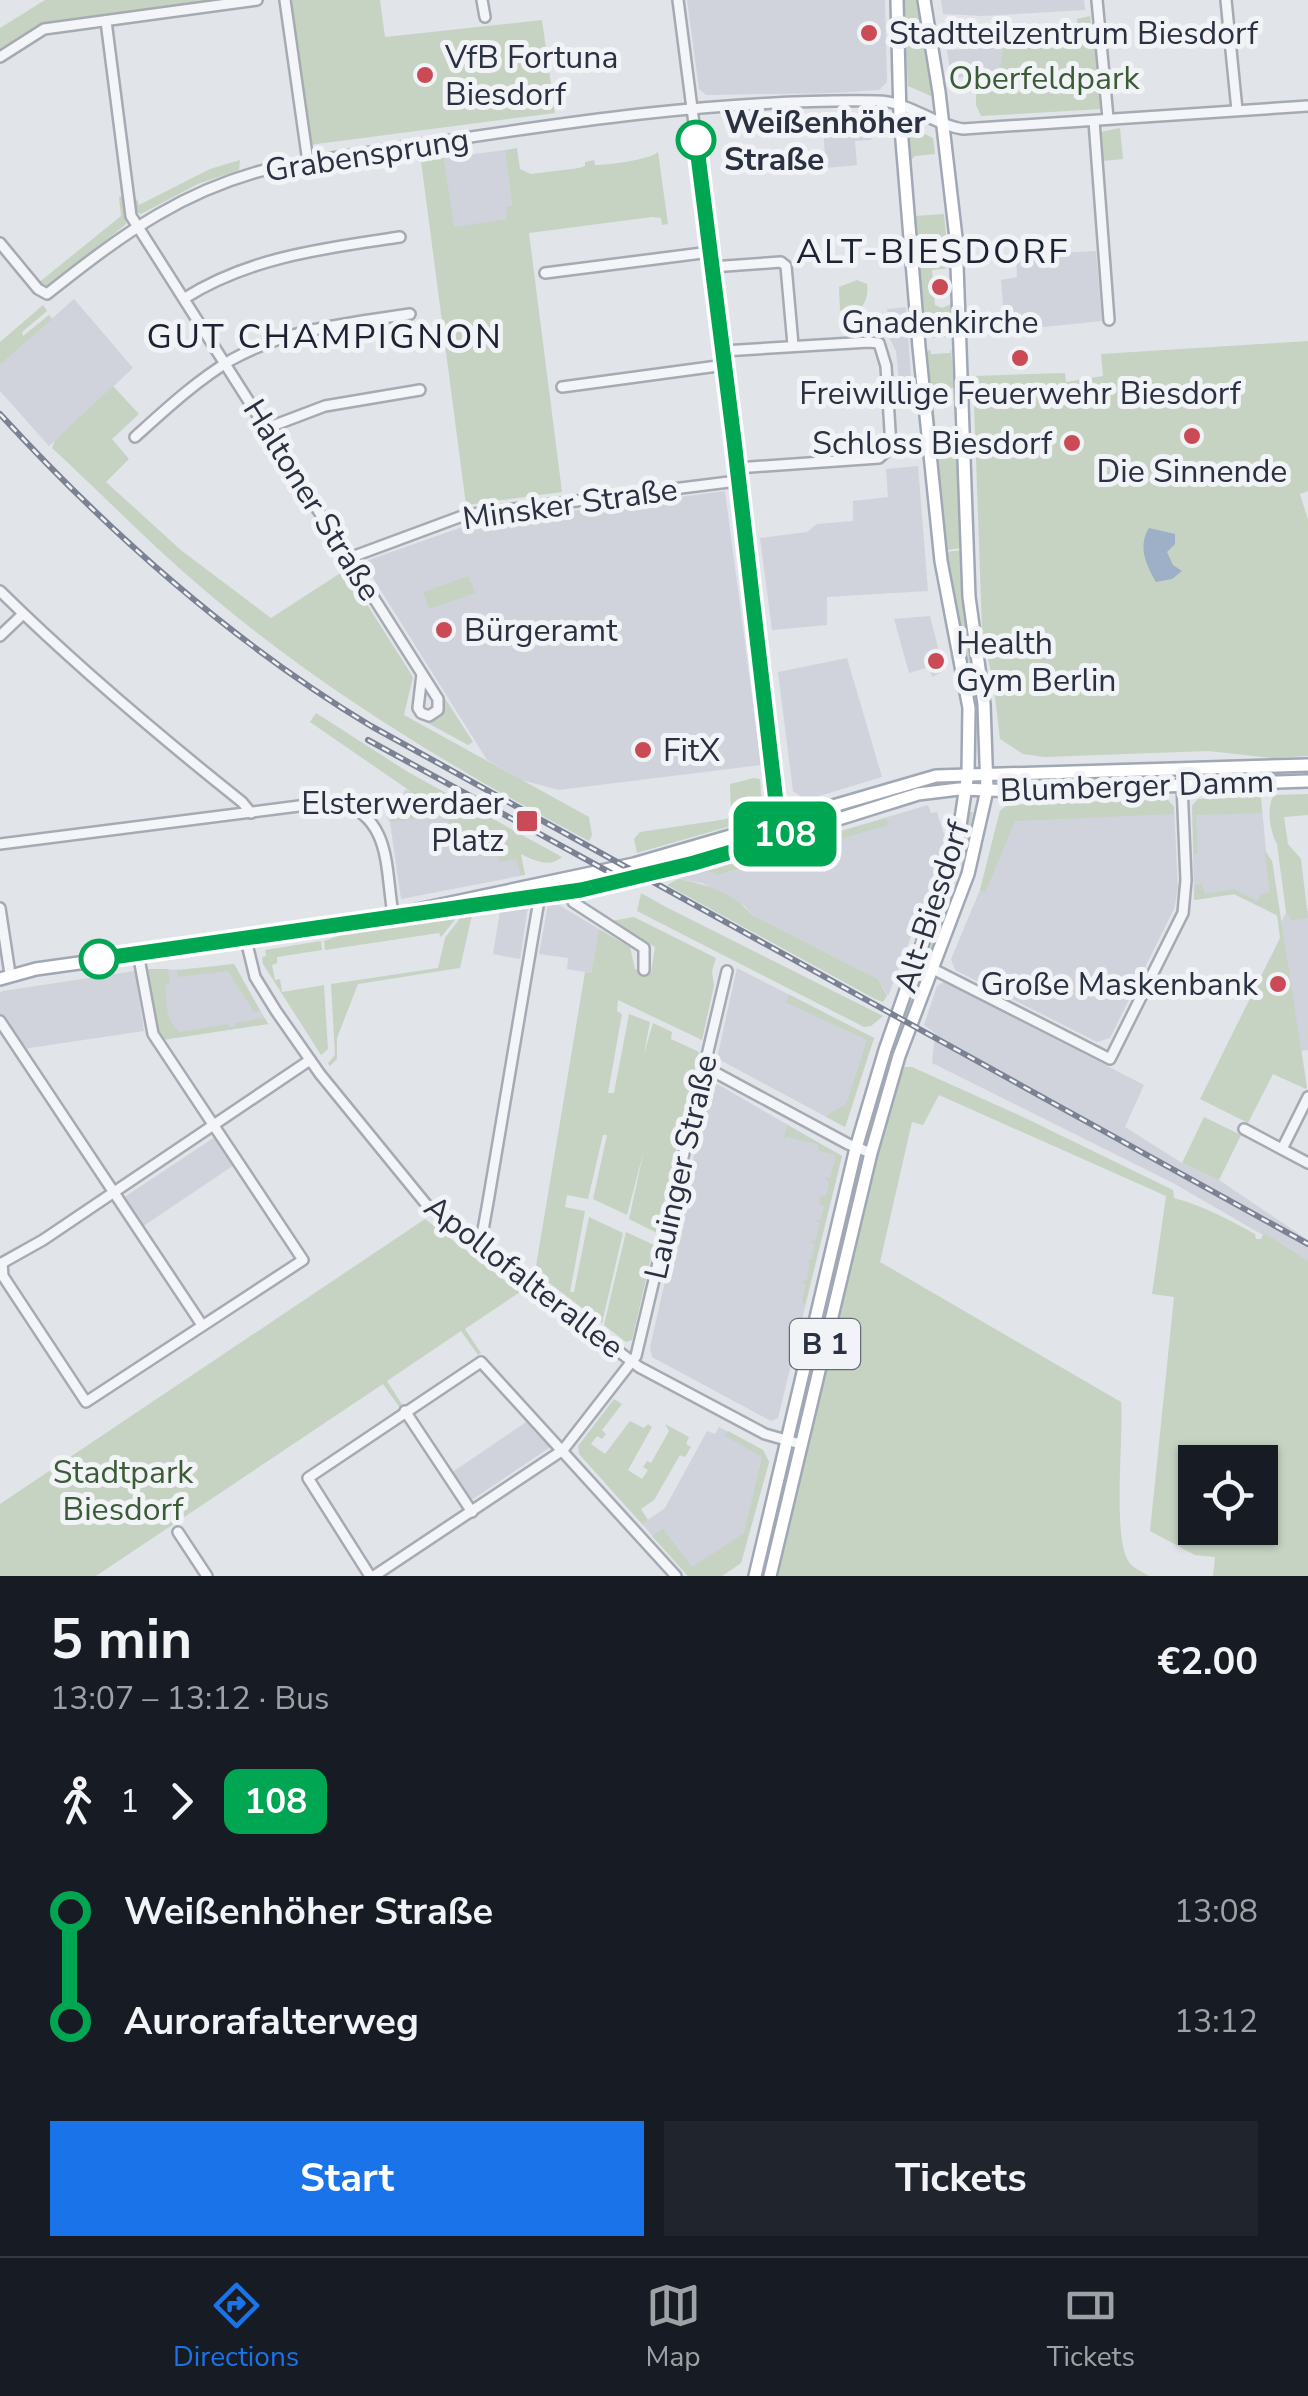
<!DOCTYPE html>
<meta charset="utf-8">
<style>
:root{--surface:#171b24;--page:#20242c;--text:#f1f3f6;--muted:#9ea1a6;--line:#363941;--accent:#1a73e8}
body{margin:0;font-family:"Nunito Sans",sans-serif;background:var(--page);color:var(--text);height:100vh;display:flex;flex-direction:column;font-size:38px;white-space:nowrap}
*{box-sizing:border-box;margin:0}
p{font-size:32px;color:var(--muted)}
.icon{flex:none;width:55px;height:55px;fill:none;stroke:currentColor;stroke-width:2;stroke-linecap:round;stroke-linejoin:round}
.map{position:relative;height:1576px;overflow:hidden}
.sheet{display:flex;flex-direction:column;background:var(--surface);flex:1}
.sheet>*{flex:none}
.badge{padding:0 20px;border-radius:15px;font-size:35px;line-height:65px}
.buttons{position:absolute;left:1178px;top:1445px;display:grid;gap:20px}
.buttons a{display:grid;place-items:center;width:100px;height:100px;border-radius:0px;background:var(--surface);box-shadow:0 2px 8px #0004;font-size:50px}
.map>.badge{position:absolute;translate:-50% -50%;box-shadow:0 0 0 5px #fff}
.legs{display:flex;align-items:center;gap:15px;height:110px;padding:0 50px;font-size:32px}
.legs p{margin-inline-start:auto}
.head{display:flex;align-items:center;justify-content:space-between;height:170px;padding:0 50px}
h1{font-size:55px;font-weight:700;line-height:75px}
.button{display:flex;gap:20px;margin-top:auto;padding:20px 50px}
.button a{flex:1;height:115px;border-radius:0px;background:var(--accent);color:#fff;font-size:40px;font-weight:700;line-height:115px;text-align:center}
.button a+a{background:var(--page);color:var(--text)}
ul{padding:0 50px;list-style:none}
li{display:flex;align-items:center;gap:35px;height:110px;font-size:38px}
li i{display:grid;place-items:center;width:15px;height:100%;margin:0 12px;background:currentColor}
li i::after{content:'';width:25px;height:25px;margin:-12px;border:8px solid;border-radius:50%;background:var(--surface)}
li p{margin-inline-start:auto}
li:first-child i{background:linear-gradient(#0000 50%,currentColor 0)}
li:last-child i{background:linear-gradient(currentColor 50%,#0000 0)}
.dock{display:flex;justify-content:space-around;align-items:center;height:140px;border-top:2px solid var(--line);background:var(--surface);font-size:28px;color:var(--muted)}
.dock a{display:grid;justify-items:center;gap:5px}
.dock .active{color:var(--accent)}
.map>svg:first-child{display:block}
</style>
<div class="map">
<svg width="1308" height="1576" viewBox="0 0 1308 1576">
<rect width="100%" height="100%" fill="#e1e4e9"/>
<g fill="#d0d3db">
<path d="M687 0H885L887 82 879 90 834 93 706 95 699 89Z"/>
<path d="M941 0H1084L1085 10 982 16 943 14Z"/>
<path d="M1003 47 1000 66 1003 86 976 89 974 75 951 79 947 50Z"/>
<path d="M883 114 887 118 888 131 877 133 870 140 855 141 857 165 826 168 822 116Z"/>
<path d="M505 150 512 206 508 220 453 228 444 158Z"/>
<path d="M1096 251 1102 321 1005 331 1001 280 1017 277 1016 255Z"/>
<path d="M74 299 133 368 49 446 0 391V365Z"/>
<path d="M906 307 913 402 901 403 896 351 890 339 887 309Z"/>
<path d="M918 466 928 591 827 597V625L772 630 760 538 807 532 817 524 853 521V501L888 497 886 469Z"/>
<path d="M725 491 761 765 559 790 521 780 487 760 363 562 471 524Z"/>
<path d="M930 616 944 671 932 677 929 667 909 673 894 619Z"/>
<path d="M847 658 882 777 806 800 793 791 778 672Z"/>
<path d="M406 789 522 862 525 875 401 899 390 822 386 817Z"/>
<path d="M1261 797 1266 851 1272 861 1280 917 1234 894 1194 900 1192 806 1198 799Z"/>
<path d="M1167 799 1174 807 1178 889 1174 909 1110 1038 1097 1042 955 970 951 959 980 890 1000 811 1007 805Z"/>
<path d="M928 805 931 813 937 812 947 844 888 996 878 979 750 914 745 906 702 883 678 879Z"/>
<path d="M548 904 559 905 599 929 591 973 567 969 568 958 539 954Z"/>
<path d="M528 906 520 959 493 954 500 911Z"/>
<path d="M1308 911V1050L1301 1051 1281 923 1286 912Z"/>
<path d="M234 964 268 1024 162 1040 153 1028 145 969 190 970Z"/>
<path d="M737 968 874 1038 845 1127 720 1060 718 1054Z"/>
<path d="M135 971 144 1031 23 1049 0 1015V993L3 991Z"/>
<path d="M944 982 1144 1085 1125 1127 1182 1163 1219 1180 1308 1240V1261L1173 1183 932 1063 935 1033 924 1025 937 986Z"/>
<path d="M717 1084 842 1156 778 1418 771 1421 652 1357 650 1347 710 1085Z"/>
<path d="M215 1137 234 1165 142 1227 123 1198Z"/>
<path d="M529 1420 552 1446 470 1501 451 1473Z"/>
<path d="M719 1427 763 1450 769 1462 741 1563 722 1576H688L642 1524 665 1508 707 1431 715 1434Z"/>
</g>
<g fill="#c6d3c3" fill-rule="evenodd">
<path d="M45 0H231L38 26 0 53V28Z"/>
<path d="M290 0H380L385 37 542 20 555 113 309 145Z"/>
<path d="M903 0H920L933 97 908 86Z"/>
<path d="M1090 16 1103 109 981 116 976 105V89L1003 86 1000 66 1003 47 1078 41 1077 19Z"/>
<path d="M909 126 933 138 935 154 915 156 910 161 913 199 905 127Z"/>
<path d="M1120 128 1123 159 1102 161 1100 132Z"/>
<path d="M517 148 520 169 531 174 579 168 585 166V162L594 160 595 165C609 165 652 159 658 152L668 224 662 225 661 218 652 217 529 233 562 492 466 505 421 161 444 158 454 227 507 219 506 207 512 206 505 150Z"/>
<path d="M240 160 239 170 198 184 141 214 134 211 133 203 137 199 139 205 210 169Z"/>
<path d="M124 196 126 224 50 286 37 284 121 216 119 197Z"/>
<path d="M914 205 915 216 944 214 949 268 932 270 935 305 942 308 951 304 952 337 925 338Z"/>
<path d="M857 280 867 284C869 300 863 308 850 317L840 310 839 287Z"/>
<path d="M43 305 47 311 22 332 23 336 49 315 52 319 0 365V342Z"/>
<path d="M1308 341V491L1300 494 1308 520V756L1272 758 1208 751 1044 757 1023 754 1000 739 994 688 982 628 973 376 1065 373 1066 382 1103 376 1101 354Z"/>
<path d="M951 348 954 388 932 389 937 442 956 441 960 444 963 548 946 550 926 353 930 349 931 354 950 353Z"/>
<path d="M113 386 139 414 112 439 129 459 106 482 182 551 271 618 342 572 347 573 413 677 404 715 589 817 592 835 589 841C453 769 319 688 202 588 150 544 102 494 52 448L55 440Z"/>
<path d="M963 550 973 666H970L955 611 946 552Z"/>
<path d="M469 576 475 593 429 609 423 592Z"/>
<path d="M439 689 473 742 468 745 424 721 437 717 442 711Z"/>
<path d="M316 713 408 772 562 857C549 868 535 861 521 854L525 875H521L516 859 500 862 494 851 488 852 490 847 432 811 427 817 390 822 410 791 310 722Z"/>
<path d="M754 778 760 779 762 807 755 819 637 853 634 839 640 832 727 819 731 813 730 784Z"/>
<path d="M1308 794V815L1284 817 1288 844 1301 859 1308 918 1292 920 1286 912 1277 844C1270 832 1266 807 1274 795Z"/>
<path d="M1261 797 1262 813 1196 815 1198 854H1194L1192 806 1198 799Z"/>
<path d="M1167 799 1174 807V814L1015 821 985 893 980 890 1000 811 1007 805Z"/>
<path d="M969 812H973L967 846 909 1018 903 1014 964 835Z"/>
<path d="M886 818 888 825 717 875 709 871Z"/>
<path d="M1264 851 1272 861 1307 1087 1306 1089 1273 1074 1248 1123 1200 1099 1280 938 1277 915 1234 894 1194 900 1195 885 1202 884 1205 894 1234 889 1258 901 1261 894 1270 892Z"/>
<path d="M678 879C701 883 737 893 750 914L878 979 887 996 883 1002 875 999 667 885Z"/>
<path d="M641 893 666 907 883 1016 871 1026 864 1027 637 911Z"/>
<path d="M472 915 460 968 358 984 337 1038V1059L330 1066 328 1063 335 1055 331 984 438 968 445 938 461 917Z"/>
<path d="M457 917 441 937 439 933 325 950 324 941 350 932Z"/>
<path d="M634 917 716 958 712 971 714 986 702 1040 618 1000 617 1011 622 1014 608 1093H614L629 1014 650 1022 644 1054 653 1023 672 1032 671 1039 699 1052 657 1233 629 1219 644 1150 627 1215 593 1199 607 1135H603L588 1199 567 1195 565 1207 585 1211 570 1292H574L589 1217 623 1233 602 1323 535 1272 585 972 591 973 599 929 630 947 635 969 651 973 655 947 611 921Z"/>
<path d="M321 941 322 950 277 957V963L272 965 275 980 280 979 282 992 324 985 328 1049 321 1055 263 964 262 957 266 956 265 950Z"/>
<path d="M234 964 260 1011 254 1012 228 971 178 977 177 970Z"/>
<path d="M147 969H168L170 984 165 985C167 1002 165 1021 180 1032L228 1024 229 1027 235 1026V1023L265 1018 268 1024 162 1040 153 1028Z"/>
<path d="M790 995 874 1038 845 1127 825 1116 846 1104 867 1040 785 1002Z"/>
<path d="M904 1067H912L1021 1116 1173 1190 1174 1198C1204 1206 1228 1219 1255 1234L1256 1239H1261L1264 1233 1308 1261V1576H1213L1215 1557 1195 1555 1150 1531 1174 1297 1152 1294 1166 1196 939 1095 923 1125 912 1122 880 1262 1121 1402C1124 1436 1112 1539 1129 1562 1133 1568 1143 1572 1149 1576H777L880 1146ZM1195 1462H1260V1528H1195Z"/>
<path d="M1204 1117 1241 1135 1219 1180 1182 1163Z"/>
<path d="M787 1125 842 1156 805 1304 802 1301 806 1284 801 1282 807 1280 810 1264 806 1259 811 1260 815 1244 810 1242 816 1240 820 1223 815 1221 821 1219 824 1206 819 1204 821 1195 826 1196 829 1182 825 1178H830L836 1155 819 1151 817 1144 786 1137 783 1142Z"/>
<path d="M856 1166 860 1167 802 1422 796 1420Z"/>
<path d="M425 1219 520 1292 465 1329 481 1353 478 1355 461 1331 387 1381 403 1406 400 1408 383 1384 96 1576H0V1504Z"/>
<path d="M626 1232 654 1245 632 1340 626 1342 604 1325Z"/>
<path d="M614 1399 622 1404 602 1430 606 1434 602 1439 597 1436 591 1444 605 1454 630 1421 644 1428 648 1424 652 1427 628 1470 642 1479 648 1470 643 1467 647 1461 651 1463 669 1431 665 1424 689 1437 686 1444 691 1447 685 1457 680 1455 654 1500 641 1509 648 1520 642 1524 579 1454 578 1446Z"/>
<path d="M728 1431 763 1450 769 1462 741 1563 722 1576H688L652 1536 663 1529 692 1567 744 1533 762 1457 725 1436Z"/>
</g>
<path fill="#9eafc8" d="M1149 528 1175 534V544L1167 552 1173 565 1182 571 1172 579 1156 582C1147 566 1137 547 1149 528Z"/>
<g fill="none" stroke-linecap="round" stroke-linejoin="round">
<defs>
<g id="minor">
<path d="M285 0 308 162"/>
<path d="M482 0 485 17"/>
<path d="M678 0 735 441 776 802 785 835"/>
<path d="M1097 0 1108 118"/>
<path d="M1226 0 1237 110"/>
<path d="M106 21 131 216 438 699V710L429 716 421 713 418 708 422 674"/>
<path d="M0 57 44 29 257 0"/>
<path d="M1094 121 1109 320"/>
<path d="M0 243 38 289 47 294C124 233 187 186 285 165 481 137 679 98 877 101 909 101 933 125 963 129L1308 106"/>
<path d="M712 267 781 262 786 266 793 345"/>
<path d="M545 273 710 252"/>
<path d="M185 298C250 257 325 248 400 237"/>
<path d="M723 351 869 342 879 343 886 366 891 447 879 458 737 468"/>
<path d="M562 387 725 365"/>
<path d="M267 428 325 406 420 390"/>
<path d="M135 437C165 410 196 381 231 360 286 329 349 323 410 314"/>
<path d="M349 558 465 515 737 481"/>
<path d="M0 591C76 666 158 735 242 802L251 813"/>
<path d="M0 636 23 614"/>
<path d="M0 844 338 801C392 818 385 867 393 914"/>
<path d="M566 880 573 902 644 948V970"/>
<path d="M0 908 10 974"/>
<path d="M246 940 255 977 276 1011 320 1074 426 1204 639 1367 765 1434 800 1444"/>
<path d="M933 969 1110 1059 1183 913 1186 880 1182 785"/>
<path d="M0 1021 202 1325"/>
<path d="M705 1067 848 1144 871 1153"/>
<path d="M1244 1129 1308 1163"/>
<path d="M1282 1149 1308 1097"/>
<path d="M476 1243 483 1230 488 1202 538 906 535 892"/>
<path d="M2 1263 3 1276 86 1402 303 1260 153 1034 138 953"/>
<path d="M2 1263 43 1240 310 1060"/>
<path d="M405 1411 472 1512"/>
<path d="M178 1532 207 1576"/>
<path d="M370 1576 308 1478 481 1362 676 1576"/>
<path d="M374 1576 563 1450 636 1356 727 971"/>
</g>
<g id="major">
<path d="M442 909C606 895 762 843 918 794L959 789 1018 791 1308 781"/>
<path d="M0 979 36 969 287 934 348 921 403 913 634 864 936 776 1308 765"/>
<path d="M755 1576 856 1148 885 1050 957 845 968 773 969 708 941 561 919 347 900 116 897 0"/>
<path d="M770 1576 871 1153 899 1056 968 874 987 790 984 704 969 597 956 238 939 92 924 0"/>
</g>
</defs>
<use href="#minor" stroke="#a6abb3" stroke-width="14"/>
<use href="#major" stroke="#a1a8b5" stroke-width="16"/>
<use href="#minor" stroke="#f4f5f8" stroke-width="9"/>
<use href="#major" stroke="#fff" stroke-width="11"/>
<defs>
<g id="rail">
<path d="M0 414C110 534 232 642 371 726L1308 1244"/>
<path d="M368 740 631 884"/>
</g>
</defs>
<use href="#rail" stroke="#7b8293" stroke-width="6"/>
<use href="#rail" stroke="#f1f3f7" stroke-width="2.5" stroke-dasharray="8" stroke-linecap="butt"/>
</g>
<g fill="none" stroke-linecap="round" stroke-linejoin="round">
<defs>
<path id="line-1" d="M99 959 581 890 694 863 785 836 776 802 734 440 696 140"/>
</defs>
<use href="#line-1" stroke="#fff" stroke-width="22"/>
<use href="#line-1" stroke="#00a651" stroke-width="15"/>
</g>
<g fill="#ca4b55" stroke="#f1f3f7" stroke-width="4">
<circle cx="869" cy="33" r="10"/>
<circle cx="425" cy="75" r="10"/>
<circle cx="940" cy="287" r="10"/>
<circle cx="1020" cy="358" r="10"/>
<circle cx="1192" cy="436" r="10"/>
<circle cx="1072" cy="443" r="10"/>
<circle cx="444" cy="630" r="10"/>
<circle cx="936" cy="661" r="10"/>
<circle cx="643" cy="750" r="10"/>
<rect x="515" y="809" width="24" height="24" rx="5"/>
<circle cx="1278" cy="984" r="10"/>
</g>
<g fill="#fff" stroke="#00a651" stroke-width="5">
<circle cx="696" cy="140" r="18"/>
<circle cx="99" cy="959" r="18"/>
</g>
<g text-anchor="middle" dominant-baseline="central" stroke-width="10" stroke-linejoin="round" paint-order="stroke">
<rect fill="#f1f3f7" stroke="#666b78" stroke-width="2.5" x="790" y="1319" width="70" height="50" rx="8"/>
<g font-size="30" font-weight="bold" fill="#2a3141">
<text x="825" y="1344">B 1</text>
</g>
<g font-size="32" fill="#2a3141" stroke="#f1f3f7" text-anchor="start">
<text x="889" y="33">Stadtteilzentrum Biesdorf</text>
<text x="445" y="57">VfB Fortuna<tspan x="445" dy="37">Biesdorf</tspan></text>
<text x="940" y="322" text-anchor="middle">Gnadenkirche</text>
<text x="1020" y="393" text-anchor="middle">Freiwillige Feuerwehr Biesdorf</text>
<text x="1052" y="443" text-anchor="end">Schloss Biesdorf</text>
<text x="1192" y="471" text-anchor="middle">Die Sinnende</text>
<text x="464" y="630">Bürgeramt</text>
<text x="956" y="643">Health<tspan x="956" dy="37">Gym Berlin</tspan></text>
<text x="663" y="750">FitX</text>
<text x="504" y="803" text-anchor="end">Elsterwerdaer<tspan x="504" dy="37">Platz</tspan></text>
<text x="1258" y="984" text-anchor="end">Große Maskenbank</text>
</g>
<g font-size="32" fill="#3c5c38" stroke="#f1f3f7">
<text x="1044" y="78">Oberfeldpark</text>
<text x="123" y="1472">Stadtpark<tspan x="123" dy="37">Biesdorf</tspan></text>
</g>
<g font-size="32" font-weight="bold" fill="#2a3141" stroke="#f1f3f7" text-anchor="start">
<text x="724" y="122">Weißenhöher<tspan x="724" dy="37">Straße</tspan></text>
</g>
<g font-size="32" fill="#2a3141" stroke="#f1f3f7">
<text transform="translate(367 155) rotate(-9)">Grabensprung</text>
<text transform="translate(312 500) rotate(58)">Haltoner Straße</text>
<text transform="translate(570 504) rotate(-8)">Minsker Straße</text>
<text transform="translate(1137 786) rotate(-2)">Blumberger Damm</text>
<text transform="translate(932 907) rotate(-72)">Alt-Biesdorf</text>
<text transform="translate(681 1167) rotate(-77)">Lauinger Straße</text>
<text transform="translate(524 1277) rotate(38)">Apollofalterallee</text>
</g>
<g font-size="35" letter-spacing="2.5" fill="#1c2232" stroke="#f1f3f7">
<text x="933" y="251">ALT-BIESDORF</text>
<text x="325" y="336">GUT CHAMPIGNON</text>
</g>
</g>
</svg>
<div class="buttons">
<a><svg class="icon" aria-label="locate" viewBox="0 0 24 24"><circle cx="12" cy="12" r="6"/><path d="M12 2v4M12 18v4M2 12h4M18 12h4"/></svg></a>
</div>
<b class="badge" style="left:785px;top:834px;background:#00a651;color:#fff">108</b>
</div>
<section class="sheet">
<div class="head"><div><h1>5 min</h1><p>13:07 – 13:12 · Bus</p></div><b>€2.00</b></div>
<div class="legs"><svg class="icon" aria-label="walk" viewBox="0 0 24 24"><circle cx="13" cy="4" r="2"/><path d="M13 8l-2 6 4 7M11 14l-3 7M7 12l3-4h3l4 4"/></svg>1<svg class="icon" aria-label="forward" viewBox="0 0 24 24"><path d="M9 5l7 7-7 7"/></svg><b class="badge" style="background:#00a651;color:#fff">108</b></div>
<ul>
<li><i style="color:#00a651"></i><b>Weißenhöher Straße</b><p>13:08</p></li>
<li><i style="color:#00a651"></i><b>Aurorafalterweg</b><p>13:12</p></li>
</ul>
<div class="button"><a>Start</a><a>Tickets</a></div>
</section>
<nav class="dock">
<a class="active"><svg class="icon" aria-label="directions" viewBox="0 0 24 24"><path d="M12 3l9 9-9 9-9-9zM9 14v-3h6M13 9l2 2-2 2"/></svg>Directions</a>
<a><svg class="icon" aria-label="map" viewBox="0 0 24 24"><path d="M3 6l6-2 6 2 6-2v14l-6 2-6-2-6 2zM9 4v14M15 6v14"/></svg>Map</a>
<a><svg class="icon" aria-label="tickets" viewBox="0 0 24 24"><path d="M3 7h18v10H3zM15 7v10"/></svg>Tickets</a>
</nav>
